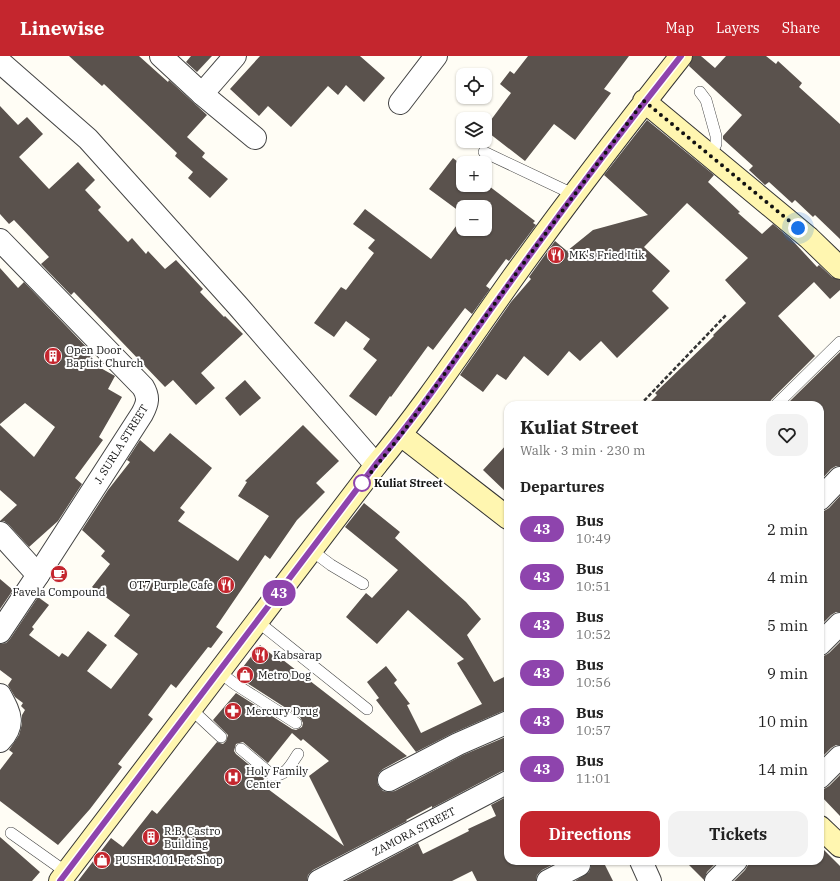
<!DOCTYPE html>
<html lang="en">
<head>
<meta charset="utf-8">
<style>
	body { margin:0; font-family:"IBM Plex Serif",serif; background:#f2f2f2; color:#222; height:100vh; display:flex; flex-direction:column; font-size:15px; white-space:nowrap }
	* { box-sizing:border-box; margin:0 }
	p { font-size:13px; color:#767676 }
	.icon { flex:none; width:22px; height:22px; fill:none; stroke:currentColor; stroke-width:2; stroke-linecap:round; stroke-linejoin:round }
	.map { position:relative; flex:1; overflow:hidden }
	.panel { position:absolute; left:504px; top:345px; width:320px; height:464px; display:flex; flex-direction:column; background:#fff; border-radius:12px; box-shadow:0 1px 3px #0004 }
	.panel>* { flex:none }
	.badge { padding:0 8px; border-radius:13px; font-size:14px; line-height:26px }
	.tools { position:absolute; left:456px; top:12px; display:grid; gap:8px }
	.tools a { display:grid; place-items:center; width:36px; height:36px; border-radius:8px; background:#fff; box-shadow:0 1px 3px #0004; font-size:20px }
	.you { position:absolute; width:20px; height:20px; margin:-10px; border:3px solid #fff; border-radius:50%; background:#1a73e8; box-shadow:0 0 0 6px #1a73e833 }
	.map>.badge { position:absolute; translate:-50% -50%; box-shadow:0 0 0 2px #fff }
	h2 { padding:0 16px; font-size:15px; line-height:36px }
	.round { display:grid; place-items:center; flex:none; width:42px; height:42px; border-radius:12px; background:#f2f2f2 }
	.head { display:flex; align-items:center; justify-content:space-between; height:68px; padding:0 16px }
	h1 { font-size:19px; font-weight:700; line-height:30px }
	.button { display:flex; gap:8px; margin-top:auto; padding:8px 16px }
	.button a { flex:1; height:46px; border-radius:12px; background:#c4262e; color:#fff; font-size:16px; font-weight:700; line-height:46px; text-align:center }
	.button a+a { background:#f2f2f2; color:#222 }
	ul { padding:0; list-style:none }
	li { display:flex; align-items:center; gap:12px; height:48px; padding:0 16px }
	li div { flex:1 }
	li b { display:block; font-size:15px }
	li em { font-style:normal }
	li .badge { min-width:44px; font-weight:700; text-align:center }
	header { display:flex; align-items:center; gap:24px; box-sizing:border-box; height:56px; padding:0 20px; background:#c4262e; color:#fff }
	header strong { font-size:19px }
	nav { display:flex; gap:22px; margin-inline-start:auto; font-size:14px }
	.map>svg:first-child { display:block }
</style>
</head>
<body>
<header>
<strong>Linewise</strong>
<nav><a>Map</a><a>Layers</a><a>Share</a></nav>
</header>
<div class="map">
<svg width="840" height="825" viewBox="0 0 840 825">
	<rect width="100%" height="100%" fill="#fffdf5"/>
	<path fill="#5a524d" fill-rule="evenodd" d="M69,0h70l29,26 1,-2 38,35 -20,22 18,16 -3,4 26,22 -18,19 -22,-20 5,-6 -18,-16 2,-3 -73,-69 -2,2z
		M191,0h21l-15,16 -11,-10z
		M260,0h100l25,22 -21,24 -18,-17 -8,10 -10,-9 -37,41 -23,-21 -9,10 -29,-27z
		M528,0h101l-25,33 7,4 -36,47 -21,-16 -29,37 -40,-31v-2l26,-35 -11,-9 10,-13 4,3z
		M693,0h8l14,12 11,-12h40l10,8 2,-3 24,22 -3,4 41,37v115l-25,-24 -2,2 -18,-17 -3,3 -23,-21 -4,3 -16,-15 4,-4 -30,-27v-3l19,-21 -53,-49z
		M0,50l18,19 9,-8 16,17 -24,23 30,32 29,-27 17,18 -10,10 16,17 -3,3 30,32 4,-4 14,16 2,-3 17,18 11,-9 27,29 -3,3 24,25 1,-1 18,18 -42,39 14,15 -19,17 -23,-25 -8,7 -91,-95 -3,3 -30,-31 8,-7 -35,-37 -5,4 -9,-10z
		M647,64l67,55 -6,7 32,30 -2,1 24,21 11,-10 18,15 26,28 2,-2 13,12 8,3v10l-10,9 -16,-17 -36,34 37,40 -44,44 -2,5h-122l10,-10 -2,-2 59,-57 -1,-1 33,-32 -21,-23 23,-22 -61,-55 -43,44 26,24 -18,20 17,17 -52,50 -16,-17 -21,20 -11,-10 -21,25 -24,-20 -18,24 -9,-6 -14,18 -23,-17 51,-73 20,-23 -2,-2 26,-36 12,10 26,-21 55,-15 -44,-40z
		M453,102l10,8v19h22v-2l50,38 -2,2 3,2 -27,36 -3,-2 -20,27 4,3 -18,25 -7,-6 -32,42 -5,-4 -37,51 -1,-1 -14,20 -27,-20 28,-36 -14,-11 7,-10 -24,-18 -12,16 -20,-14 27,-36 5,3 28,-37 -6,-5 7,-8 -22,-16 12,-15 66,50 32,-42v12h22v-22h-22v7l-34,-25z
		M0,212l18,20 6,-6 70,73 -6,6 27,15 -7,13 14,8 -23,40 4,3 -28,38 7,6 -24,37 -29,26 -20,-22 -5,-4h-4l17,-16 -17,-15v-65l34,32 21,-30 -30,-24 -25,21z
		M840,296v114h-4l-5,3 -11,12v-76h-25l-5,-4z
		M245,324l16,18 -21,18 -15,-18z
		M303,369l36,36 -23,22 9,9 -28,28 -27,39 -5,-4 -49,72 7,5 -12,16 -3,-1 -32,41 -5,-4 -23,31 5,4 -35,45 4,3 -32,42 -32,36 -58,-44v-31l13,-17 -4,-3 10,-15 3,-11v-9l3,-5 -4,-4 2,-3 -8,-6 -7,-12 4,-6 -12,-9v-26l6,-1 4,-4 28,-42 11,8 -17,22 2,2 -5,6 30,22 3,-4 6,4 20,-26 19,14 -20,26 24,18 27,-35 -24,-18 16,-21 -38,-28 18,-23 -9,-8 4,-5 -23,-21 26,-40 22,-28 -3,-2 13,-20 14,12 16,-19 42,35 -32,40 5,4 -7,9 60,40 31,-45 -31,-20 9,-14 -2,-1z
		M508,387v51l-25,-24z
		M840,440v116h-4l-5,3 -11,11v-115h4l5,-3z
		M364,447l36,29 -5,6 71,64 15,17 -14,16 27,47 14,-7v35l-5,1 -50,22 -37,19 -40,-52 3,-2 -12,-16 19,-16 11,14 -3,3 16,21 -3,1 14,28 61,-29 -25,-41 7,-4 -56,-49 -31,34 -31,-27 20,-24 6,5 26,-28 -53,-43z
		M0,523l13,11 -13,19z
		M840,586v103h-4l-5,3 -11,11v-103h4l5,-3z
		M260,589l21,17 2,-2 124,96 -24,13 -4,4 -2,6 1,6 5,6 6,1 6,-1 68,-36 45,-19v34l-6,1 -70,37v-2l-26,14 1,1 -94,49 -5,5 -1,6h-229l33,-43 12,9 29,-37 5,4 60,-72 6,2 3,-3 2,-6 -15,-15 23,-27 56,36 4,1 6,-3 1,-4 -3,-6 -64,-41zM292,677l9,8 2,-2 26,22 -20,15 35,70 -84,-63 5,-5 -29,-24 -2,-3 2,-7 7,-2 25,21z
		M840,719v41l-20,-21v-6h4l5,-3z
		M508,740v65h52l-18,9 -5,5 -1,6h-59l-5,-10 -20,10h-106l72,-38 5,11 46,-23 -1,-2 28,-13 -5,-11z
		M0,781l40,35 -8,9h-32z
		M820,790l20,20v15h-106l11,-11 3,-5v-4h72z
		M591,805h12l10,20h-38l14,-9 2,-6z
		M685,805h33l-11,11 -3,8z"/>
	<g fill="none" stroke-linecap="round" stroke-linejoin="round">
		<defs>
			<path id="lane" d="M700,36l6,8 10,36v8l-6,12
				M484,96l91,43
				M776,349l64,-63
				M311,494l20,15 32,19
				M257,565l110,88
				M219,616l16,12 61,39
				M191,653l30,28
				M241,693l31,26c14,2 19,-11 26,-21
				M11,777l55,39"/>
			<g id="street">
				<path d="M161,0l41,38 53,44"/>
				<path d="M0,6l88,77 150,167 138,159"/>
				<path d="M202,38l33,-38"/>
				<path d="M400,47l36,-47"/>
				<path d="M0,184l143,147c6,10 5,16 -1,27l-104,161 -38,57"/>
				<path d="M820,443l20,-21"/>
				<path d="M0,477l38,42"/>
				<path d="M820,588l20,-20"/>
				<path d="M0,639c10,19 16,29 0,46"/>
				<path d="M820,721l20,-20"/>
				<path d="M389,724l69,-36 50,-22"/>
				<path d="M641,805l9,20"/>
				<path id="s1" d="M319,825l189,-99"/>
				<path d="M548,825l31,-16"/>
				<path d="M716,825l20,-20"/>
			</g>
			<path id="secondary" d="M644,45l165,137 31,30
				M401,379l107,83
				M820,771l20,19
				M60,825l316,-416c50,-60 93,-126 138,-189 54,-75 110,-148 167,-220"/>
		</defs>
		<use href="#lane" stroke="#444" stroke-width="12"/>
		<use href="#street" stroke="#444" stroke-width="24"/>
		<use href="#secondary" stroke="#333" stroke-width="24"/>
		<path stroke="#333" stroke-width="2.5" stroke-dasharray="4 2" stroke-linecap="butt" d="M640,349l87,-91"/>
		<use href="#lane" stroke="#fff" stroke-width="11"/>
		<use href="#street" stroke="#fff" stroke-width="22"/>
		<use href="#secondary" stroke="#fff6b0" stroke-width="22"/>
	</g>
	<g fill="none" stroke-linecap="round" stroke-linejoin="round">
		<defs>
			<path id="line" d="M60,825l316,-417c46,-54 86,-115 128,-173 57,-80 116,-158 177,-235"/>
		</defs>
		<use href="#line" stroke="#fff" stroke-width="9"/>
		<use href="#line" stroke="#8e44ad" stroke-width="6"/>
		<path stroke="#111" stroke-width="4" stroke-dasharray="0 7.2" d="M362,427l-2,3 41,-51 122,-171 121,-163 154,127"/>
	</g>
	<defs>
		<symbol id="restaurant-disc" viewBox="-11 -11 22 22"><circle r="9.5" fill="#c4262e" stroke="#fff"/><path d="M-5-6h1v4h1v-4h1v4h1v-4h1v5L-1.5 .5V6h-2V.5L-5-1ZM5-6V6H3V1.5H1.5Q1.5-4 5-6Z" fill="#fff"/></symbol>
		<symbol id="building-disc" viewBox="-11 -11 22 22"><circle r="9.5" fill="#c4262e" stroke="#fff"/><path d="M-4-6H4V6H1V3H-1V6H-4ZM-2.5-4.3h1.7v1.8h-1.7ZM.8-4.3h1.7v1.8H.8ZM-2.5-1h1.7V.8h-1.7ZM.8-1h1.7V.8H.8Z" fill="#fff"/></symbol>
		<symbol id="cafe-disc" viewBox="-11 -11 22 22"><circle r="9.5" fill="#c4262e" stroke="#fff"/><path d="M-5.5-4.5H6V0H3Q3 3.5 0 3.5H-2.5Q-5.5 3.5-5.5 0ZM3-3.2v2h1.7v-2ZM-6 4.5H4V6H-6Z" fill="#fff"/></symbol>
		<symbol id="shop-disc" viewBox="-11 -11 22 22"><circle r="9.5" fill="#c4262e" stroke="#fff"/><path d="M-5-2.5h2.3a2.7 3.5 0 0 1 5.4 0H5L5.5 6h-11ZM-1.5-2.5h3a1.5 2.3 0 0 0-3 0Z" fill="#fff"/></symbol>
		<symbol id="pharmacy-disc" viewBox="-11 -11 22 22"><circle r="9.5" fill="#c4262e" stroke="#fff"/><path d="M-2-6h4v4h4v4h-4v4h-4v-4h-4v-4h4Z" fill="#fff"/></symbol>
		<symbol id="hospital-disc" viewBox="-11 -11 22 22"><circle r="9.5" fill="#c4262e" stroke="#fff"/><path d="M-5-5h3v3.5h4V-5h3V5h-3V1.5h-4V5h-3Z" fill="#fff"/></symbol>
	</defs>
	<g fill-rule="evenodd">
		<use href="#restaurant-disc" x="546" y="189" width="20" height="20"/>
		<use href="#building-disc" x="43" y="290" width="20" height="20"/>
		<use href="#cafe-disc" x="49" y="508" width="20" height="20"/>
		<use href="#restaurant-disc" x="216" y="519" width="20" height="20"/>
		<use href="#restaurant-disc" x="250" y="589" width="20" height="20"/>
		<use href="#shop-disc" x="235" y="609" width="20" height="20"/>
		<use href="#pharmacy-disc" x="223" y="645" width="20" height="20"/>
		<use href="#hospital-disc" x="223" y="711" width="20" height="20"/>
		<use href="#building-disc" x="141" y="771" width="20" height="20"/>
		<use href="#shop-disc" x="92" y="794" width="20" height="20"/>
	</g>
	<circle fill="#fff" stroke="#8e44ad" stroke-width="2" cx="362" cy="427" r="8"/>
	<g text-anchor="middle" stroke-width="4" stroke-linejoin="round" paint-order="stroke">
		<g font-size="11" fill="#111" stroke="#fff" text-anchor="start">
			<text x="569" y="203">MK's Fried Itik</text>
			<text x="66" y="298">Open Door<tspan x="66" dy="13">Baptist Church</tspan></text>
			<text x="213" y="533" text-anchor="end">OT7 Purple Cafe</text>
			<text x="59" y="540" text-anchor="middle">Favela Compound</text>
			<text x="273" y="603">Kabsarap</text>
			<text x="258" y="623">Metro Dog</text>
			<text x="246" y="659">Mercury Drug</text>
			<text x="246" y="719">Holy Family<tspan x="246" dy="13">Center</tspan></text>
			<text x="164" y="779">R.B. Castro<tspan x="164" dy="13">Building</tspan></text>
			<text x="115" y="808">PUSHR 101 Pet Shop</text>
		</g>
		<g font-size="11" fill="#111" stroke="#fff">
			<text transform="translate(121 388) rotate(-58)" y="4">J. SURLA STREET</text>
			<text dy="4" stroke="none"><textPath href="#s1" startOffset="107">ZAMORA STREET</textPath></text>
		</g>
		<g font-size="11" font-weight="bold" fill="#111" stroke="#fff" text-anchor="start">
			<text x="374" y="431">Kuliat Street</text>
		</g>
	</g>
</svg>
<div class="tools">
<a><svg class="icon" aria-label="locate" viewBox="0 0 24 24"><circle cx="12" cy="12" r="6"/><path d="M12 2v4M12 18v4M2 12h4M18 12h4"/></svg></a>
<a><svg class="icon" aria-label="layers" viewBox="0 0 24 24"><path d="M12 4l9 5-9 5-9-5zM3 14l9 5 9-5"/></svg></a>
<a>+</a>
<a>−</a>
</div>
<div class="you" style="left:798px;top:172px"></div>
<b class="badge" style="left:279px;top:537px;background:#8e44ad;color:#fff">43</b>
<section class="panel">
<div class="head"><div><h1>Kuliat Street</h1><p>Walk · 3 min · 230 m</p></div><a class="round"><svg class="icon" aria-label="heart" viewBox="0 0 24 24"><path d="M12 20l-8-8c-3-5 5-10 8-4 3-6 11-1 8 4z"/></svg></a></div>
<h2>Departures</h2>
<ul>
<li><span class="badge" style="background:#8e44ad;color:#fff">43</span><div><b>Bus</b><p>10:49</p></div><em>2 min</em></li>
<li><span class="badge" style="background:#8e44ad;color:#fff">43</span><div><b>Bus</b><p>10:51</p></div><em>4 min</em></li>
<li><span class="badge" style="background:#8e44ad;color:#fff">43</span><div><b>Bus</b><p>10:52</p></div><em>5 min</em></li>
<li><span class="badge" style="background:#8e44ad;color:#fff">43</span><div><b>Bus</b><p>10:56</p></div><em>9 min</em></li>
<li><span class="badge" style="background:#8e44ad;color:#fff">43</span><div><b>Bus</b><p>10:57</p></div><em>10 min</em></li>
<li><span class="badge" style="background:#8e44ad;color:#fff">43</span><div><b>Bus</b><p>11:01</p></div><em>14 min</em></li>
</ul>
<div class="button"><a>Directions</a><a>Tickets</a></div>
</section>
</div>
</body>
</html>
